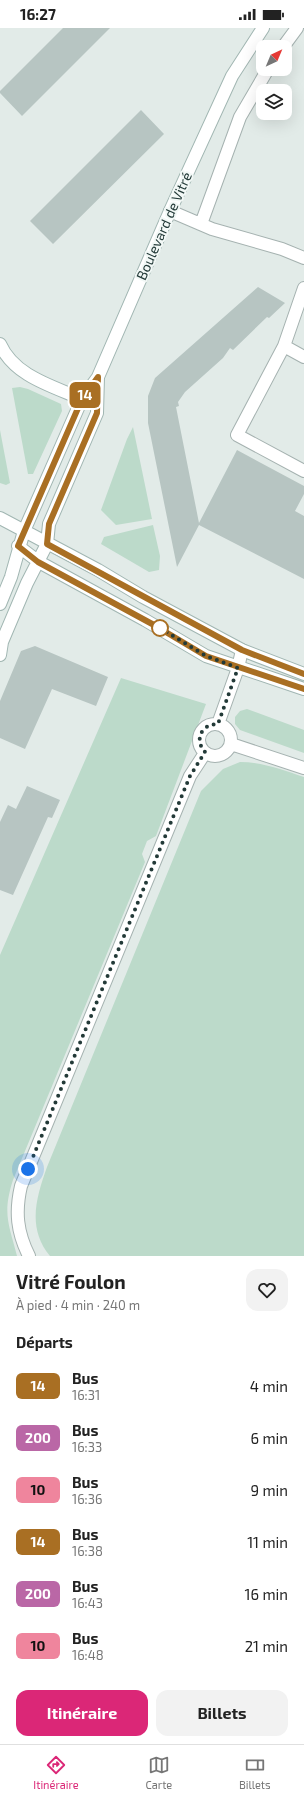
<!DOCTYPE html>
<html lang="fr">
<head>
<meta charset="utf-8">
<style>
	body { margin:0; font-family:"Exo 2",sans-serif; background:#f2f2f2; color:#222; height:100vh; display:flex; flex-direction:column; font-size:15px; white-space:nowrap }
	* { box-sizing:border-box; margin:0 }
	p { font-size:13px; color:#767676 }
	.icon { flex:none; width:22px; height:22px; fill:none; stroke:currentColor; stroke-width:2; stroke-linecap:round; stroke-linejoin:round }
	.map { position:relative; height:1228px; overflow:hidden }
	.sheet { display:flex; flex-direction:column; background:#fff; flex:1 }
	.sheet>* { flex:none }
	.badge { padding:0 8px; border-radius:6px; font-size:14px; line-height:26px }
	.needle { width:26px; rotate:44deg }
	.fabs { position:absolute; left:256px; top:12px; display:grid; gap:8px }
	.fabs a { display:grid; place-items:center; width:36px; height:36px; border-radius:8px; background:#fff; box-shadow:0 4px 16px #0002; font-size:20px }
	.you { position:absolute; width:20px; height:20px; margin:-10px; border:3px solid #fff; border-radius:50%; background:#1a73e8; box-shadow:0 0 0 6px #1a73e833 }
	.map>.badge { position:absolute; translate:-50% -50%; box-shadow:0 0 0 2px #fff }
	h2 { padding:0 16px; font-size:15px; line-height:36px }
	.round { display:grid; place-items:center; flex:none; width:42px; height:42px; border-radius:12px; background:#f2f2f2 }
	.headline { display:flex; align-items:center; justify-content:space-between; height:68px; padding:0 16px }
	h1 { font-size:19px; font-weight:700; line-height:30px }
	.primary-button { display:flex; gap:8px; margin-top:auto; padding:8px 16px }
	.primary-button a { flex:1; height:46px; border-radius:12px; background:#db2777; color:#fff; font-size:16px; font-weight:700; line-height:46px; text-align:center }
	.primary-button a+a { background:#f2f2f2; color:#222 }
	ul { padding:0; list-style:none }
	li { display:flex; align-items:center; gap:12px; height:52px; padding:0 16px }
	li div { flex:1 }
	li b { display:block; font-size:15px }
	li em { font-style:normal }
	li .badge { min-width:44px; font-weight:700; text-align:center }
	.status { display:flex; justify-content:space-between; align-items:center; height:28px; padding:0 20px; background:#fff; direction:ltr }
	.status svg { height:11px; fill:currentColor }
	.tabs { display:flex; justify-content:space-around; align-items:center; height:56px; border-top:1px solid #e0e0e0; background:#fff; font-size:11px; color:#767676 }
	.tabs a { display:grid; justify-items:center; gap:2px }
	.tabs .on { color:#db2777 }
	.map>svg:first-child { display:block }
</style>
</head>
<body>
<div class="status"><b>16:27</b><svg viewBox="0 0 49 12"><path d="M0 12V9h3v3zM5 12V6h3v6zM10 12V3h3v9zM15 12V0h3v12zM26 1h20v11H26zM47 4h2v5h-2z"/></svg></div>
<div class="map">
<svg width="304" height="1228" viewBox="0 0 304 1228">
	<rect width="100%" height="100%" fill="#e2ebe8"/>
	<path fill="#bcdaca" d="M20,359l8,2 33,15 1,7 -29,63h-5l-16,-86z
		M133,399l19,92 -36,6 -15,-15 26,-71z
		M0,402l10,53 -4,2 -6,-2z
		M153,497l7,31 -1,14 -10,2 -48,-28 3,-7z
		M121,650l85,26 -50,132 -9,5 -5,13 3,8 -132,318c-11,34 -4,44 4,76h-17v-301z
		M247,681l57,21v23l-64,-23 -5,-6v-7l5,-6z
		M240,734c22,0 43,8 64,15v479h-254c-23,-28 -14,-58 -3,-89l154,-376 22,-22z"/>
	<path fill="#b7c5c2" d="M63,0h47l-88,88 -22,-23v-2z
		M141,82l23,24 -111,110 -23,-23z
		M258,259l27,16 -16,15 -2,-1 -34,33 -3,-2 -7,10 -38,34 -7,10 1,4 -3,1 23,116 38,-73 67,36v8l-9,17 9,5v63l-105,-54 -22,42 -29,-144v-27l7,-18z
		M35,618l73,31 -12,29 -44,-17 -27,60 -25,-11v-37l21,-50z
		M27,758l33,14 -8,18 -4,-1 -35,78 -13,-5v-68l8,-17 8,4z"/>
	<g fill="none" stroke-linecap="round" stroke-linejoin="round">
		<defs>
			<path id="street" d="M283,19l14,-19
				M170,183l42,18 70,20 22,9
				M201,196l39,-107 28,-48
				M304,260l-20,58 -47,89 67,36
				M284,318l20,11
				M218,696l20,-56 4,-18
				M199 712a16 16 0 1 1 32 0a16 16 0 1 1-32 0Z
				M231,716l73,24
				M29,1228c-12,-24 -14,-44 -8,-70l169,-410 15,-23"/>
			<path id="secondary" d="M0,316c14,32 52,42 82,55
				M0,490l98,52 45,27 99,53 62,24
				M18,518l21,16 106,58 61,36 98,33
				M0,576l11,-27 13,-46 58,-132 16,-22
				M0,627l2,-13 25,-59 20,-39 2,-20 48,-111 1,-36 72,-166 62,-135 31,-48"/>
		</defs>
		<use href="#street" stroke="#a5b2b0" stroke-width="14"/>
		<use href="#secondary" stroke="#a1b6b2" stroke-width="14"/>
		<use href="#street" stroke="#fff" stroke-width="12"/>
		<use href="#secondary" stroke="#fff" stroke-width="12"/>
	</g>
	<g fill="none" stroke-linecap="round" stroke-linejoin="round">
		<defs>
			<path id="line" d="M304,646l-62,-24 -195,-106 2,-20 48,-111 1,-36 -16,22 -64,147 20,16 116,63 52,31 98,33"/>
		</defs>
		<use href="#line" stroke="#fff" stroke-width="9"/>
		<use href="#line" stroke="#a96f23" stroke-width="6"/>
		<path stroke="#233a38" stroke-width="4" stroke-dasharray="0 7.2" d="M28,1141l162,-393 15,-24c-11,-12 -4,-28 13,-28l20,-56 -32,-12 -46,-28"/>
	</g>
	<circle fill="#fff" stroke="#a96f23" stroke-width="2" cx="160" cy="600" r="8"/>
	<g text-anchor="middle" stroke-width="4" stroke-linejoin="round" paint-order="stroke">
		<g font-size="14" fill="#233a38" stroke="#f2f8f6">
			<text transform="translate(164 198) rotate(-66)" y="5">Boulevard de Vitré</text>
		</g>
	</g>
</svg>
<div class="fabs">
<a><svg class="needle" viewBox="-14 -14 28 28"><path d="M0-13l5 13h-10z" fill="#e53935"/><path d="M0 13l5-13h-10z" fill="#767676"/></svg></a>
<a><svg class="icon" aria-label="layers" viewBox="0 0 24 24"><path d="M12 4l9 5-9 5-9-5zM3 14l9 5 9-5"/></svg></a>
</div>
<div class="you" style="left:28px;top:1141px"></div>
<b class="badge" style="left:85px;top:367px;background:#a96f23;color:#fff">14</b>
</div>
<section class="sheet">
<div class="headline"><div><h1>Vitré Foulon</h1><p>À pied · 4 min · 240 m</p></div><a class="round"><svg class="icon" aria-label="heart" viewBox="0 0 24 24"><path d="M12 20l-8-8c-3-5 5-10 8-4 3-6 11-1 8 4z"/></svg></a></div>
<h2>Départs</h2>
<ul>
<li><span class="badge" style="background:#a96f23;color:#fff">14</span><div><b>Bus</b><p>16:31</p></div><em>4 min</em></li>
<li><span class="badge" style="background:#ba67a6;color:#fff">200</span><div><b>Bus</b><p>16:33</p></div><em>6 min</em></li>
<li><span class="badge" style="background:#ef859d;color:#111">10</span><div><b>Bus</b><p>16:36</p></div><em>9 min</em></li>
<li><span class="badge" style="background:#a96f23;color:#fff">14</span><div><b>Bus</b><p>16:38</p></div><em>11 min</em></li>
<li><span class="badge" style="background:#ba67a6;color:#fff">200</span><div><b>Bus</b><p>16:43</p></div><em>16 min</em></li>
<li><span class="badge" style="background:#ef859d;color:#111">10</span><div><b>Bus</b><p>16:48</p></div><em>21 min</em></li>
</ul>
<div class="primary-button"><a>Itinéraire</a><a>Billets</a></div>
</section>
<nav class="tabs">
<a class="on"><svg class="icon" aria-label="directions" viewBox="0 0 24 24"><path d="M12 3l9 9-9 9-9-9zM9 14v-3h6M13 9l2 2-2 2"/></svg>Itinéraire</a>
<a><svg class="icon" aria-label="map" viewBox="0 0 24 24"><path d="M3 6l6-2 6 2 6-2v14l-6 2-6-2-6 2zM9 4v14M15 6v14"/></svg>Carte</a>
<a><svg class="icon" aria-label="tickets" viewBox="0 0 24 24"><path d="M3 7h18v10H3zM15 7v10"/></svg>Billets</a>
</nav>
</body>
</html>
